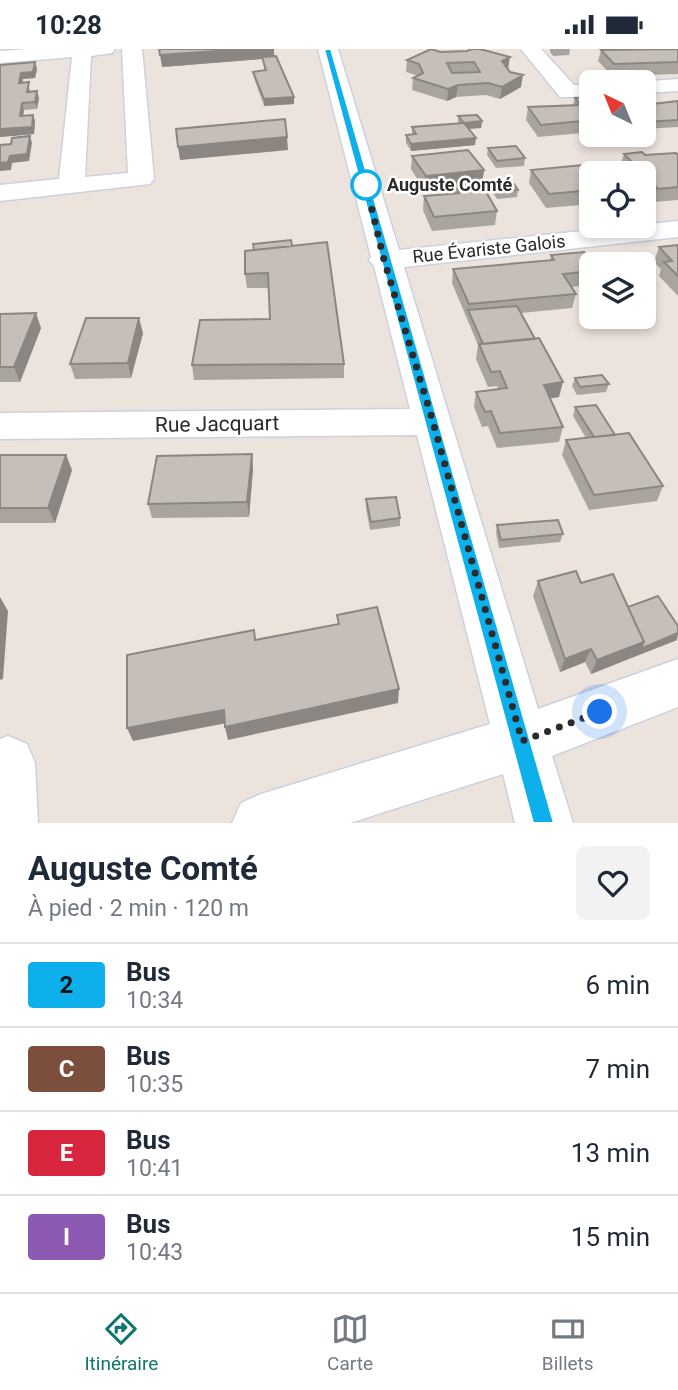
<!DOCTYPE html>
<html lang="fr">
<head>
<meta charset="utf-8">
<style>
	body { margin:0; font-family:Roboto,sans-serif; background:#f2f2f3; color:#1f2937; height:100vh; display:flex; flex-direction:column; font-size:26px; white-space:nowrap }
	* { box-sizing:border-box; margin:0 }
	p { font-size:23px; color:#747a83 }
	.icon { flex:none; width:38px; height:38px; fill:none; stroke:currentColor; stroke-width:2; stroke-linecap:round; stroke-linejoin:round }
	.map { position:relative; height:774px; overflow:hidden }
	.panel { display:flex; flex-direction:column; background:#fff; flex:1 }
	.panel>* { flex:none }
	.badge { padding:0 14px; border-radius:5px; font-size:24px; line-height:46px }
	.needle { width:46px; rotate:317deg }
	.controls { position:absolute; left:579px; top:21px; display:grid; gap:14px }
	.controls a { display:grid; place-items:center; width:77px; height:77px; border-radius:10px; background:#fff; box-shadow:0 4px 10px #0003; font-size:35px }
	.you { position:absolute; width:35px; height:35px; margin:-18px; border:5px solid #fff; border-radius:50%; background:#1a73e8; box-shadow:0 0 0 10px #1a73e833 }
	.map>.badge { position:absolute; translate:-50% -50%; box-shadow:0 0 0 4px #fff }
	.round { display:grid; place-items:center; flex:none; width:74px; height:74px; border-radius:10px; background:#f2f2f3 }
	.overview { display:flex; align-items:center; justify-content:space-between; height:119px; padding:0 28px }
	h1 { font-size:33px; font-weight:700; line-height:52px }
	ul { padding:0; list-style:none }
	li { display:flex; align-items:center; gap:21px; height:84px; padding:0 28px; border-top:2px solid #e0e1e3 }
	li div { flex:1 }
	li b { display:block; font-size:26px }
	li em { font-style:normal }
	li .badge { min-width:77px; font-weight:700; text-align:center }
	.status { display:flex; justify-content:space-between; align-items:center; height:49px; padding:0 35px; background:#fff; direction:ltr }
	.status svg { height:19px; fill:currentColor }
	.tabs { display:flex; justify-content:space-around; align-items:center; height:98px; border-top:2px solid #e0e1e3; background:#fff; font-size:19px; color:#747a83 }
	.tabs a { display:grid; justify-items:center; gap:4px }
	.tabs .selected { color:#0f766e }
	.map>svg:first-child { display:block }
</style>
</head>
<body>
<div class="status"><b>10:28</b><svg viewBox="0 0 49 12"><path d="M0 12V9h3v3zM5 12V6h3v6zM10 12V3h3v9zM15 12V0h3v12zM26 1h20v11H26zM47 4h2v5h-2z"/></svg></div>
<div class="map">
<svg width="678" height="774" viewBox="0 0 678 774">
	<rect width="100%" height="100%" fill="#ede3dd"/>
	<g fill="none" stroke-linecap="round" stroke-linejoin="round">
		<defs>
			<path id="minor" d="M28,0h87l-3,4 -21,3 -6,121 43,-4 -6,-124h20l12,130 -4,5 -150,17v-16l59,-6 13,-122 -72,6v-12z
				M318,0h20l61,201 279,-29v16l-274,30 134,442 140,-50v48l-126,49 21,67h-58l-12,-49 -153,49h-118l9,-20 20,-9 229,-70 -73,-289 -417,4v-26l410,-4 -36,-143 -5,-6 2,-3z
				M521,0h20l33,36h18v12h-32z
				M678,30v12l-34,2v-11h-6z
				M8,687l19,8 8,19 3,60h-38v-84z"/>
		</defs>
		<use href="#minor" stroke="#cbd2dd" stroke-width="3"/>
		<use href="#minor" fill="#fff" fill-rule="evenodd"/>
	</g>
	<path fill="#aaa49f" d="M274,0v7l20,48 -30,2 -10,-28 -1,-6 12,-1 -3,-12 -100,8z
		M550,0h20l-1,6 -16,1 -3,-4z
		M678,0v25l-66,2 -14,-15 3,-11z
		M440,3l68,17 13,18 -21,12 -14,-4 -30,2 -9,4 -35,-11 1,-12 6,-2 -13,-4 1,-12z
		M35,13l2,7 -2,9 -12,1 -1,4 8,6v3l9,6 -2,11 -13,1 -1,5h10l2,6 -1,13 -34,3v-72z
		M575,49h17v37h18l-27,1 -1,-3 -44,4 -12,-17 2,-13 45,-2z
		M678,52v26l-34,2v-24z
		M458,67l24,5 -1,7 -12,1 6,16 -64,6 -5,-8v-8h6v-8l46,-4z
		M488,99l37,10 -1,8 -28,2 -9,-13z
		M624,105l21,1h33v45l-24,2 -7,-7 -3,1v-23h-52v31l-46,4 -17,-25 2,-13 58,2 34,-3 -3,-2z
		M412,107l72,14 -2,14h-1l16,27 -2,14 -63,6 -9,-21 1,-14 31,-2v-8l-31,4 -13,-21z
		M494,137l24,4 -1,7 -20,2 -4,-6z
		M253,195l39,2 52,118v14l-150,2 -2,-15 78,-46 -1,-31h-22l-2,-14 8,-24z
		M678,196v51l-19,-20 2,-7 -7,-7 5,-15z
		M551,206l41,9v21l-21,2 5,7 -4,14 -51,5 38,84 -9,1 13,29 -4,15 -62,6 -9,-22 -6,1 -8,-20 2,-15 22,-3 -1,-3 -9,1 -12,-28 2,-14 -26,-62 1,-14 97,-9z
		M0,265l41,14 -21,54h-20z
		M143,284l-12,45 -56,1 -5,-15z
		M575,329l34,6 -3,8 -29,3 -5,-9z
		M575,358l40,28 48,51 -6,15 -68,9 -27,-55 4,-15 20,-2 -13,-22z
		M252,405l1,15 -4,48 -97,1 -4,-14z
		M0,406h66l6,15 -17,53h-55z
		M366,450l34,19v8l-30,4 -4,-22z
		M497,476l66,9 -3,8 -61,6 -3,-15z
		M538,532l43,2 47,24 49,33 -86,34 -6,-12 -25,10 -27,-76z"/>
	<path fill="#8b8682" d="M244,0h30v9l-112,9 -2,-12z
		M510,8l-2,12 -6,-8z
		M35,13l2,7 -2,9 -12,1 -2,11 -2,-7 2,-10z
		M523,26l-2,12 -21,12 2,-12z
		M458,36l-2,12 -9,4 1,-12z
		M37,42l2,7 -2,11 -2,-7z
		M294,48v7l-30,2v-7z
		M22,54l2,7 -2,13 -2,-7z
		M33,66l2,6 -1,13 -34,3v-8z
		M482,72l-1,7 -18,1 1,-6z
		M30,87l2,7 -3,18 -17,2 -1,7 -11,1v-8l10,-7z
		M287,88l1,13 -108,10 -2,-13z
		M476,89l-1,7 -64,6v-7z
		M484,121l-2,14 -58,6 2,-14z
		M649,139l-2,7 -3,1v-7z
		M36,264l5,15 -21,54 -6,-15z
		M139,269l4,15 -12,45 -3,-15z
		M563,333l-4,15 -19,3 4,-15z
		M252,405l1,15 -4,48 -2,-15z
		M66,406l6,15 -17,53 -7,-15z
		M0,548l8,14 -5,68 -3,1z
		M678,584l-1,7 -41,16 4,-7z
		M644,593l-8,14 -45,18 6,-14z
		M591,600l-6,13 -25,10 5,-13z
		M399,640l-1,14 -170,37 -3,-13z
		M224,661l3,13 -94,18 -6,-13z"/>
	<path fill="#c6bfb9" stroke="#8b8682" stroke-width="2" fill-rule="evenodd" d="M159,0h85l-84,6z
		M431,0l9,3 27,-1 5,-2h8l30,8 -8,4 8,11 13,3 -21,12 -14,-4 -30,2 -10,4 -35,-11 10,-5 -4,-9 -12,-4zM474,13l6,10 -28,1 -5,-10z
		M678,0v13l-64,2 -13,-14z
		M276,7l18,41 -30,2 -11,-27 13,-2 -4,-13z
		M35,13l-2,10 -12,1 -2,10 10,-1 -2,10 10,-1 -2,11 -13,1 -2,13 13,-1 -1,12 -32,2v-64z
		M591,48l1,1v22l-51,5 -13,-18 52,-2 -5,-7z
		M678,52v19l-34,2v-17z
		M477,66l5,6 -18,2 -6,-7z
		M285,70l2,18 -109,10 -2,-18z
		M464,74l12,15 -65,6 -5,-9 10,-1 -4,-7z
		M592,76v4h-8v-3z
		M30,87l-3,18 -17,2 -2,6 -8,1v-18l11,-1 1,-6z
		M516,97l9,12 -28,3 -9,-13z
		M468,101l16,20 -58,6 -14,-20z
		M642,103l3,3 31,-2 2,2v32l-20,2 -34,-35z
		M583,116l9,10v15l-43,4 -18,-24z
		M631,120l5,4h-44v2l-3,-3z
		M644,133l5,6 -5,1z
		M481,134l16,28 -63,6 -10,-21 35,-3 -3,-8z
		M514,135l4,6 -20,2 -4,-6z
		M291,191l1,6 -38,4 -1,-6z
		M327,193l17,122 -152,1 8,-45 70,-1 -2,-46 -23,1v-23z
		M678,196v31l-14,-14 8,-1 -13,-14z
		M584,203l10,12h-2v7l-29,3 13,20 -107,10 -16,-35 101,-9 -3,-5z
		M517,257l18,33 -52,5 -15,-34z
		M36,264l-22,54h-14v-53z
		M86,269h53l-11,45 -58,1z
		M539,289l24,44 -19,3 19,42 -63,6 -9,-22 -6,1 -9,-20 31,-4 -7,-17 -9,1 -12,-28z
		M602,326l7,9 -29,3 -5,-9z
		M596,356l19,30 -21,2 -19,-30z
		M629,384l34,53 -69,9 -28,-55z
		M252,405l-5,48 -99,2 9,-48z
		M0,406h66l-18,53h-48z
		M396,448l4,21 -29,4 -5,-23z
		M558,471l5,14 -62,6 -4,-15z
		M576,522l5,12 32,-9 31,68 -47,18 -6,-11 -26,10 -27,-78z
		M658,547l20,30v7l-38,16 4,-7 -16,-35z
		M377,558l22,82 -174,38 -1,-17 -97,18v-73l127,-25 1,10 84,-16 -2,-9z"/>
	<path fill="#0eb0eb" stroke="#fff" stroke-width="2" d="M324,0h7l223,774h-21z"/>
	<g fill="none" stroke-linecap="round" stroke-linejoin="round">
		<path stroke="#2b2b2b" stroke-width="7" stroke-dasharray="0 12.6" d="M366,136l18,75 49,162 89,319 78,-29"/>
	</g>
	<circle fill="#fff" stroke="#0eb0eb" stroke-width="3.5" cx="366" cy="136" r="14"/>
	<g text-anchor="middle" stroke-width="5" stroke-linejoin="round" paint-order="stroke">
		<g font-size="18" font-weight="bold" fill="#2b2b2b" stroke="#fff" text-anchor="start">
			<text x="387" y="142">Auguste Comté</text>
		</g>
		<g font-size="18" fill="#2b2b2b" stroke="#fff">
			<text transform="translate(489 200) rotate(-6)" y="6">Rue Évariste Galois</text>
		</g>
		<g font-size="21" fill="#2b2b2b" stroke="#fff">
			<text transform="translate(217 375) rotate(-1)" y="7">Rue Jacquart</text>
		</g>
	</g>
</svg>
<div class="controls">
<a><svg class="needle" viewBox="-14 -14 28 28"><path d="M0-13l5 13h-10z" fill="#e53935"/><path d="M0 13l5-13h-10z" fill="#747a83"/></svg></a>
<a><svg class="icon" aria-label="locate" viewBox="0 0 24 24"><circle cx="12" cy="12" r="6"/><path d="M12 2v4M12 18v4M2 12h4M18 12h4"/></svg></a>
<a><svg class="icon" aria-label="layers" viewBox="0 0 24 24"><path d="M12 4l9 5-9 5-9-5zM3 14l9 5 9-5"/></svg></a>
</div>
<div class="you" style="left:600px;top:663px"></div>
</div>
<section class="panel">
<div class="overview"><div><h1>Auguste Comté</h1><p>À pied · 2 min · 120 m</p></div><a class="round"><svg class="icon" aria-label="heart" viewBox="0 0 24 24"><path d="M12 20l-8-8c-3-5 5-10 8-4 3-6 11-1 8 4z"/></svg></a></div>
<ul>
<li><span class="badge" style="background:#0eb0eb;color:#111">2</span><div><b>Bus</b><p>10:34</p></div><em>6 min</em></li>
<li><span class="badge" style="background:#7c4e3e;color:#fff">C</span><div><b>Bus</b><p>10:35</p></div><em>7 min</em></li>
<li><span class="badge" style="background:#d7263d;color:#fff">E</span><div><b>Bus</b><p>10:41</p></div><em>13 min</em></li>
<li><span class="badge" style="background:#8c59b3;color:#fff">I</span><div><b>Bus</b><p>10:43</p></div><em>15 min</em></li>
</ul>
</section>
<nav class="tabs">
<a class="selected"><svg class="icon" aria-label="directions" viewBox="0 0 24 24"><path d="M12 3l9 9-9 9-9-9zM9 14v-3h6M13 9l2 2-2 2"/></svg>Itinéraire</a>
<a><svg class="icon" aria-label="map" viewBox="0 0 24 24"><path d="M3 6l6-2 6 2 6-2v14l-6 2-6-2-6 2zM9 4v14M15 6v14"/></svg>Carte</a>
<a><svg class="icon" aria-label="tickets" viewBox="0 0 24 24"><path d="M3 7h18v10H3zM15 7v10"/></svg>Billets</a>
</nav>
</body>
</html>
